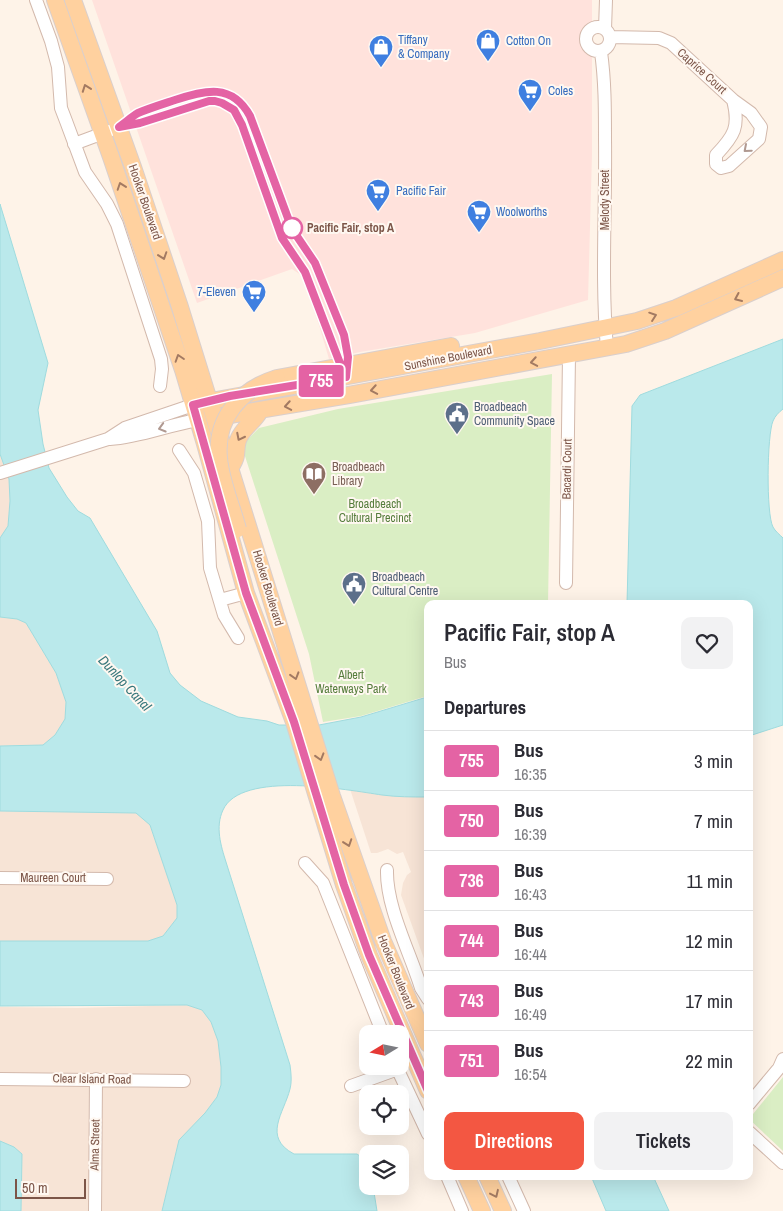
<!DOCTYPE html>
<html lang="en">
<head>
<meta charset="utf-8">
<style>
	body { margin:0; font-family:"Archivo Narrow",sans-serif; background:#f2f2f3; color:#2b2b33; height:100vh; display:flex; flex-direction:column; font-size:19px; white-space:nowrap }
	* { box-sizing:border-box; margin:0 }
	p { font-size:16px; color:#7c7c81 }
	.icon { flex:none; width:28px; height:28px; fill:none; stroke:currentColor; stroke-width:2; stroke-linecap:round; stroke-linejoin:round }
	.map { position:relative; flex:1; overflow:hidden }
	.side { position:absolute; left:424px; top:600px; width:329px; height:580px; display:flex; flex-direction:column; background:#fff; border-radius:10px; box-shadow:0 5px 20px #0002 }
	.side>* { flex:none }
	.badge { padding:0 10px; border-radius:4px; font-size:18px; line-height:32px }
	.needle { width:32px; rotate:260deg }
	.buttons { position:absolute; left:359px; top:1025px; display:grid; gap:10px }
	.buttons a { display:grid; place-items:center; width:50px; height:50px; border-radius:10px; background:#fff; box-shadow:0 5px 20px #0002; font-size:25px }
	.scale { position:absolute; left:15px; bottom:12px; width:71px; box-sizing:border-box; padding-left:5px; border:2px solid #7c5548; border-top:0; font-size:14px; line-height:18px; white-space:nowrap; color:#7c5548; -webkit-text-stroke:4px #fff8f1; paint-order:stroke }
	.map>.badge { position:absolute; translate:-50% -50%; box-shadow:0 0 0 2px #fff }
	h2 { padding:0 20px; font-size:19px; line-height:45px }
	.round { display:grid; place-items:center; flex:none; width:52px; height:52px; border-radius:10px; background:#f2f2f3 }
	.overview { display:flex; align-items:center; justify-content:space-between; height:85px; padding:0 20px }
	h1 { font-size:24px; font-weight:600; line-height:38px }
	.button { display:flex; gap:10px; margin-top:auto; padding:10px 20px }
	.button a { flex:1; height:58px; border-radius:10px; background:#f35742; color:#fff; font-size:20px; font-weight:600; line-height:58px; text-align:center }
	.button a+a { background:#f2f2f3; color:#2b2b33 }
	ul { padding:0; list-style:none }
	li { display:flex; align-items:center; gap:15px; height:60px; padding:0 20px; border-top:1px solid #e1e1e2 }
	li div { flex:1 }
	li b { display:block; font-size:19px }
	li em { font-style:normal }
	li .badge { min-width:55px; font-weight:700; text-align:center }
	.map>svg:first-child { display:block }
</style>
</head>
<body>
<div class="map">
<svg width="783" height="1211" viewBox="0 0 783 1211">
	<rect width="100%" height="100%" fill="#fef3e8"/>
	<path fill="#f7e4d6" d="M0,454l9,25 1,22 -2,25 -8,12z
		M0,617l17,2 9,4 30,50 10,29 -1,17 -10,16 -12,10 -43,1z
		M350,789l32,6 45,1v171l-26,-72 2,-12 4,-8 4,-3 -8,-20 -6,2 -9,-5 -11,4h-6z
		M0,811l136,2 14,12 27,80v13l-14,18 -15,5h-148z
		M187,1005l15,5 9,12 7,19 3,26v18l-4,12 -12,16 -26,28 -17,70h-141l1,-57 -22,-13v-134l78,1z"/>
	<path fill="#ffe2dc" d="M92,0h500v155l-4,145 -113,33 -115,19 -31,7 -10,-34 -18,-50 -9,-6 -95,34z"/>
	<path fill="#daeec4" d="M552,374l-4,230h-120l-1,92 -66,20 -38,6 -14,-68 -66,-204 2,-8 14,-14 79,-19z
		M783,1077v74l-34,-32z"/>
	<path fill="#bae9eb" stroke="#9fdbde" d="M0,204l48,159 -10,47 5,34 6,24 18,29 11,14 12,7 67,113 13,42 10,12 21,16 37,16 29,4 12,4h40l42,-8 66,-20v100c-15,0 -30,0 -45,-2 -34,-5 -141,-25 -159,15 -8,17 -2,36 3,52l64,203c1,8 2,16 0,24 -6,24 -28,48 4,65h63l10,7 1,25h5l4,25h-215l17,-71 26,-27 12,-16 4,-12v-18l-3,-26 -7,-19 -9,-12 -15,-5 -187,1v-65h148l15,-5 14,-18v-13l-27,-80 -14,-12 -136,-2v-65l43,-1 12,-10 10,-16 1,-17 -10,-29 -30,-50 -9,-4 -17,-2v-79l8,-12 2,-25 -1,-22 -9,-25z
		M783,339v70c-4,3 -8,7 -10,12 -6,14 -7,93 0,106 2,4 7,8 10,11v187l-34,11v-132h-122l5,-198 8,-11z
		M0,1141l14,6 8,7 -1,57h-21z
		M591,1176h62l16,35h-63z"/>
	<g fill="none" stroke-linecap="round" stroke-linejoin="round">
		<defs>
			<path id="minor" d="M36,0l15,41 7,26 3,41 5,13 19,51 22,32 10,20 44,135 1,10 -2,17
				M586 39a12 12 0 1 1 24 0a12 12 0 1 1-24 0Z
				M605,29l1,-29
				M610,37l49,1 12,5 62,57 18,13 10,14 -2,12 -30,27 -8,2 -5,-4v-9c18,-19 24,-28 17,-55
				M601,52c4,29 4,57 4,87 1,69 -4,140 2,209
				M74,144l35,-13
				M110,439c30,-2 58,-14 88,-19
				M179,450l15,23 14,48 2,47 14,47 14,23
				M0,473l108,-34 17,-11 68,-23
				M566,583l3,-228
				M220,600l26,-7
				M305,863l18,20 60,151
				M387,870c-1,37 23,82 34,118l7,11
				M0,878l107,1
				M396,1066l32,68
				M0,1079l184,2
				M351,1086l47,-17
				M749,1104l30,-36 4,-9
				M749,1132l34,31
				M447,1176l15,35
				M508,1176l16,35
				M95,1211l1,-132"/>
			<path id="major" d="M55,0l56,157 72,213 22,74 41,149 48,129 50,163 25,70 59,136
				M73,0l60,167 46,137 153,492 51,145 45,103
				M277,378l174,-32
				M200,403l340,-62 97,-20 39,-13 107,-48
				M218,417l131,-22 277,-51 39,-13 118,-53
				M231,467c2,-4 5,-8 5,-12 1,-7 0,-13 4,-19 6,-11 14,-14 20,-25
				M466,1176l16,35
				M487,1176l16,35"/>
		</defs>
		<use href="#minor" stroke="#d3b9ac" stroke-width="14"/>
		<use href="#major" stroke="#dacfcc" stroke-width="18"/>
		<use href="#minor" stroke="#fff" stroke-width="12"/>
		<use href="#major" stroke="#ffd19f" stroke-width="16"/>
		<defs>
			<path id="major-bridge" d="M238,529c-6,-23 -17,-47 -19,-71 -4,-40 22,-69 58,-80"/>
		</defs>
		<use href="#major-bridge" stroke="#dacfcc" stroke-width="18" stroke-linecap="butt"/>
		<use href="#major-bridge" stroke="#ffd19f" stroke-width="16"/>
	</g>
	<defs><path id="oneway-chevron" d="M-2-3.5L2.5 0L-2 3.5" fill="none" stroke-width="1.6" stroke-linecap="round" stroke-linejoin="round" transform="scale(1.25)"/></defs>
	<g stroke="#a37a62">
		<use href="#oneway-chevron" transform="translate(86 88) rotate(-110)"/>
		<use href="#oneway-chevron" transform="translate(121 186) rotate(-109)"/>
		<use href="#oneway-chevron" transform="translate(163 256) rotate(71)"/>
		<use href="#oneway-chevron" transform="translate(738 298) rotate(156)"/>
		<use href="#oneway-chevron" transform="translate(653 316) rotate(-19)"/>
		<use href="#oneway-chevron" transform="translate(179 358) rotate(-108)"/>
		<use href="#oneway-chevron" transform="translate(534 362) rotate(170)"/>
		<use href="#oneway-chevron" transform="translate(374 390) rotate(170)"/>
		<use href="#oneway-chevron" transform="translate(288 406) rotate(170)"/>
		<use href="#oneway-chevron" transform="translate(240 437) rotate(117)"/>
		<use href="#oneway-chevron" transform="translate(295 676) rotate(73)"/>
		<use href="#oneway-chevron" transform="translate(320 757) rotate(73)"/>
		<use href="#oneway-chevron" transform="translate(348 843) rotate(71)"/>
		<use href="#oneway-chevron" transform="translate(495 1194) rotate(65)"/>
	</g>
	<g stroke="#b09991">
		<use href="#oneway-chevron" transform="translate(747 149) rotate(139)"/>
		<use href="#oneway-chevron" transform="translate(162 428) rotate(164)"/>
	</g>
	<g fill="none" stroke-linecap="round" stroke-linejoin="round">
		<defs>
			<path id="line" d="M341,366l-36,-94 -23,-34 -40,-113 -8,-15 -12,-7 -7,-2h-6l-69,22 -21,4c6,-4 12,-10 19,-14 12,-5 25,-9 37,-13 30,-10 57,-17 75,16l42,113 23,34 29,72 4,22 -2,20 -116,19 -37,9 53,188 48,129 50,163 25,70 59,136"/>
		</defs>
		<use href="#line" stroke="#fff" stroke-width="11"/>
		<use href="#line" stroke="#e463a4" stroke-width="8"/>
	</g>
	<defs>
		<symbol id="shop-pin" viewBox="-11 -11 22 30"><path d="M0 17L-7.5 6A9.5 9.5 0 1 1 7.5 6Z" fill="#3f7fe0" stroke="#fff8f1"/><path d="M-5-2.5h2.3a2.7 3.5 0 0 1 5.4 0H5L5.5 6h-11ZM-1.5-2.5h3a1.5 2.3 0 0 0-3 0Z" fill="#fff"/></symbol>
		<symbol id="supermarket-pin" viewBox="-11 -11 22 30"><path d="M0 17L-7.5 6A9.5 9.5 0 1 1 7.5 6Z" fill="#3f7fe0" stroke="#fff8f1"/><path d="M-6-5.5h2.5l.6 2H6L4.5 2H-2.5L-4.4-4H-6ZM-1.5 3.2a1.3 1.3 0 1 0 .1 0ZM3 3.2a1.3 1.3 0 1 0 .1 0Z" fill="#fff"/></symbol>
		<symbol id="civic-pin" viewBox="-11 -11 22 30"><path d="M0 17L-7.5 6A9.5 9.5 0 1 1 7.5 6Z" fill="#5c6f8a" stroke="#fff8f1"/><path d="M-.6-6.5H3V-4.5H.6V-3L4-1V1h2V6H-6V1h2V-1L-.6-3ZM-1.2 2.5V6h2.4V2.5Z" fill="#fff"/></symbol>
		<symbol id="library-pin" viewBox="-11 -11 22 30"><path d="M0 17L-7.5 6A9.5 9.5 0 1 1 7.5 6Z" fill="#8d6e63" stroke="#fff8f1"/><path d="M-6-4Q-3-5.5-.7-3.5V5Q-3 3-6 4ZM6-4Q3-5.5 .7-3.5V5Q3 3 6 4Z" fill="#fff"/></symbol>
	</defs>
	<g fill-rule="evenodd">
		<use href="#shop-pin" x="474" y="27" width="28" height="38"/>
		<use href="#shop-pin" x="367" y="33" width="28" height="38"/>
		<use href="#supermarket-pin" x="516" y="77" width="28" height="38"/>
		<use href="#supermarket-pin" x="364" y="177" width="28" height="38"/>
		<use href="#supermarket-pin" x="465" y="198" width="28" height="38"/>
		<use href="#supermarket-pin" x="240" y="278" width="28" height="38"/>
		<use href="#civic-pin" x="443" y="400" width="28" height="38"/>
		<use href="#library-pin" x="300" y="460" width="28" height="38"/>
		<use href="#civic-pin" x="340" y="570" width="28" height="38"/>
	</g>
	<circle fill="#fff" stroke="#e463a4" stroke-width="2.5" cx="292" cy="228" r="10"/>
	<g text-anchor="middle" stroke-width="4" stroke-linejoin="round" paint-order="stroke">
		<g font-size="12" fill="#366cbe" stroke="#fff8f1" text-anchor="start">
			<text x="398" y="44">Tiffany<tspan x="398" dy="14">&amp; Company</tspan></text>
			<text x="506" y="45">Cotton On</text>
			<text x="548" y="95">Coles</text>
			<text x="396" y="195">Pacific Fair</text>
			<text x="496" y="216">Woolworths</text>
			<text x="236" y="296" text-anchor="end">7-Eleven</text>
		</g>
		<g font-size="12" fill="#7c5548" stroke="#fff8f1">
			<text transform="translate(702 71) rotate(42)" y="4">Caprice Court</text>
			<text transform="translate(605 200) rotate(-90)" y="4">Melody Street</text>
			<text transform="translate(145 202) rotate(71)" y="4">Hooker Boulevard</text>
			<text transform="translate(448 358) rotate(-11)" y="4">Sunshine Boulevard</text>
			<text transform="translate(567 469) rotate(-89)" y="4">Bacardi Court</text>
			<text transform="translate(268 588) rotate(73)" y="4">Hooker Boulevard</text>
			<text x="53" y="882">Maureen Court</text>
			<text transform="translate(396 972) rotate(68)" y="4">Hooker Boulevard</text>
			<text transform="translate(92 1079) rotate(1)" y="4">Clear Island Road</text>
			<text transform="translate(95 1145) rotate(-89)" y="4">Alma Street</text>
		</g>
		<g font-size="12" font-weight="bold" fill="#7c5548" stroke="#fff8f1" text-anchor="start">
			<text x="307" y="232">Pacific Fair, stop A</text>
		</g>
		<g font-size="12" fill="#4e5e75" stroke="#fff8f1" text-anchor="start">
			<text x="474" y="411">Broadbeach<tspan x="474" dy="14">Community Space</tspan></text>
			<text x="372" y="581">Broadbeach<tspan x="372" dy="14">Cultural Centre</tspan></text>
		</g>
		<g font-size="12" fill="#785e54" stroke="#fff8f1" text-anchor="start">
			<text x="332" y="471">Broadbeach<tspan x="332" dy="14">Library</tspan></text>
		</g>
		<g font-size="12" fill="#567d3c" stroke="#fff8f1">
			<text x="375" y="508">Broadbeach<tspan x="375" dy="14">Cultural Precinct</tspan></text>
			<text x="351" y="679">Albert<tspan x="351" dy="14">Waterways Park</tspan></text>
		</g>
		<g font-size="14" font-style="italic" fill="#37777b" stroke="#fff8f1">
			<text transform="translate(125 683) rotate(47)" y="5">Dunlop Canal</text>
		</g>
	</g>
</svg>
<div class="buttons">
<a><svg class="needle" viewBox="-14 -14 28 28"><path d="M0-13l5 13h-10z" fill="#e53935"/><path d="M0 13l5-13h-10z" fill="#7c7c81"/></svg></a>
<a><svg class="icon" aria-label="locate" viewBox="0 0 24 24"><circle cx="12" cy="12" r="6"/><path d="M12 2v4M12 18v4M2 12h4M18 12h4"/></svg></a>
<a><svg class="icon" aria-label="layers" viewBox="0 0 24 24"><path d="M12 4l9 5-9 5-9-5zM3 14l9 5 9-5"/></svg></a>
</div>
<div class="scale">50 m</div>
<b class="badge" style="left:321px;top:381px;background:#e463a4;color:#fff">755</b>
<section class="side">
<div class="overview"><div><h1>Pacific Fair, stop A</h1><p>Bus</p></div><a class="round"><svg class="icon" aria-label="heart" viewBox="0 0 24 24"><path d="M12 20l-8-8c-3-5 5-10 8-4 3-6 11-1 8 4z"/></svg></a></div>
<h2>Departures</h2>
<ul>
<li><span class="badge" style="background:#e463a4;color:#fff">755</span><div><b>Bus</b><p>16:35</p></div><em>3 min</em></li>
<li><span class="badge" style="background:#e463a4;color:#fff">750</span><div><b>Bus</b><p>16:39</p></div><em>7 min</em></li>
<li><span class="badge" style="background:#e463a4;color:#fff">736</span><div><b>Bus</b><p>16:43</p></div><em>11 min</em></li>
<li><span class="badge" style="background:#e463a4;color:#fff">744</span><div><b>Bus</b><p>16:44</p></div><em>12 min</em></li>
<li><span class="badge" style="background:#e463a4;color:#fff">743</span><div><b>Bus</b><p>16:49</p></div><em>17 min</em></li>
<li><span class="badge" style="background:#e463a4;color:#fff">751</span><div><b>Bus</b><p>16:54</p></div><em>22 min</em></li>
</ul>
<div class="button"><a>Directions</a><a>Tickets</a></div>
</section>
</div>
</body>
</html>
